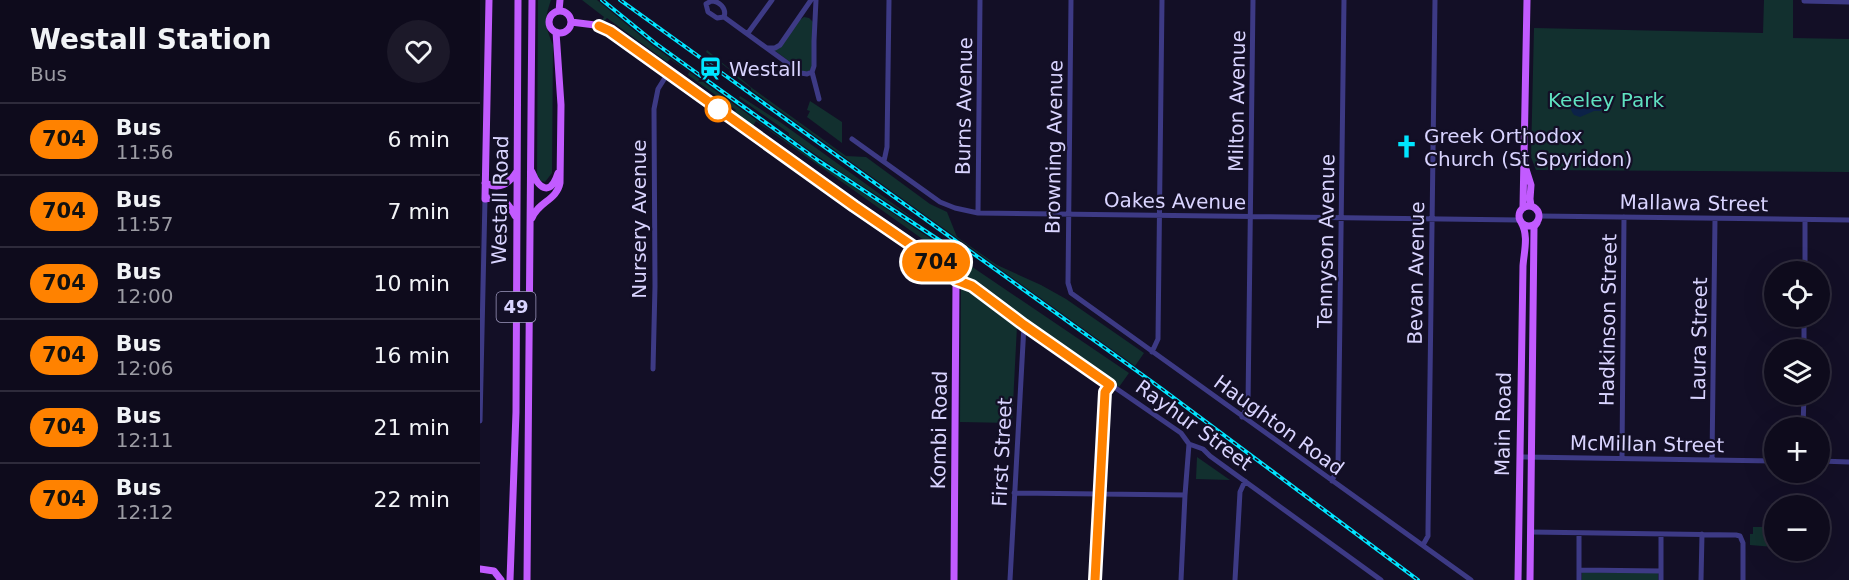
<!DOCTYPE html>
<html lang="en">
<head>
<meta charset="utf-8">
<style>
	body { margin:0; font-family:"DejaVu Sans",sans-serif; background:#1c1929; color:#f1f3f6; height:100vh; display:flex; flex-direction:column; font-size:22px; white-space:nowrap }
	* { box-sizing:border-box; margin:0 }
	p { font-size:20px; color:#9b9ba3 }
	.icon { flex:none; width:33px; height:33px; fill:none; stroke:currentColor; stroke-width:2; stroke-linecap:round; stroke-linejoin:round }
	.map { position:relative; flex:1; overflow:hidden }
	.drawer { display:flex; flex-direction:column; background:#0e0b1c; width:480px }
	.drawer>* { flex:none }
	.badge { padding:0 12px; border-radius:20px; font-size:21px; line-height:39px }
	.fabs { position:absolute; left:1284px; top:261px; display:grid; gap:12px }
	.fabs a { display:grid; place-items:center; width:66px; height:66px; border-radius:50%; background:#0e0b1c; box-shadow:0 6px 24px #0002,0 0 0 2px #2e2b3b; font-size:30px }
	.map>.badge { position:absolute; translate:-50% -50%; box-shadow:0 0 0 3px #fff }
	.round { display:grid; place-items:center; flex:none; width:63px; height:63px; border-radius:32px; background:#1c1929 }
	.summary { display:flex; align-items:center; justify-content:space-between; height:102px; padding:0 30px }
	h1 { font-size:28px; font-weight:700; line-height:45px }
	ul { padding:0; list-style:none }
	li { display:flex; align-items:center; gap:18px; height:72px; padding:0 30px; border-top:2px solid #2e2b3b }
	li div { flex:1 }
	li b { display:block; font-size:22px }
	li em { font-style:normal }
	li .badge { min-width:66px; font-weight:700; text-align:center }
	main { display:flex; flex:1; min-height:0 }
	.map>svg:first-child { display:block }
</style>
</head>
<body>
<main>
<section class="drawer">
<div class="summary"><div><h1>Westall Station</h1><p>Bus</p></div><a class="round"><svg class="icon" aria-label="heart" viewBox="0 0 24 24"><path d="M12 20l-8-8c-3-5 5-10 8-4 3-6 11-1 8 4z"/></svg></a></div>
<ul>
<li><span class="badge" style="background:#ff8200;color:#111">704</span><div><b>Bus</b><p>11:56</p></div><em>6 min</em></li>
<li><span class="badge" style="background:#ff8200;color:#111">704</span><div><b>Bus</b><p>11:57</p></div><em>7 min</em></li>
<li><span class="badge" style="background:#ff8200;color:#111">704</span><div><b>Bus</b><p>12:00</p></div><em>10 min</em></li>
<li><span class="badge" style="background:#ff8200;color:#111">704</span><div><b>Bus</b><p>12:06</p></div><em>16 min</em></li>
<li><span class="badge" style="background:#ff8200;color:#111">704</span><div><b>Bus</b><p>12:11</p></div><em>21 min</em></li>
<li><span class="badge" style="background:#ff8200;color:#111">704</span><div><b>Bus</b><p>12:12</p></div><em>22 min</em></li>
</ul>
</section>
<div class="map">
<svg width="1369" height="580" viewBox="0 0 1369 580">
	<rect width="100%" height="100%" fill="#130f26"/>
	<path fill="#12302f" d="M58,0h13c-7,20 -6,25 2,45l-1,128 -7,9 -4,-1 -4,-6z
		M102,0h15l55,45 115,83 362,245 -10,14 -175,-124 -9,-8 3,-5 -182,-129 -3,5h-4l-16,-11 3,-5 -48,-35 1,-3 -19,-13 -3,3 -60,-44 -3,3 -2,-1 2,-3z
		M1284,0h29v38l56,1v133l-313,-2 -5,-13 3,-129 229,5z
		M324,17l5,1 4,4 -1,47 -7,4 -31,-23 26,-30z
		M227,50l45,38 94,68 20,1 64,47 17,8 10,25 40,28 44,20 25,14 78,54 -9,13 -384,-276v-2l-22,-16 1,-2 -24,-18z
		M260,96l40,26 140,101 -75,-48 -56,-39v-3l-50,-35z
		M330,101l32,21v21l-35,-26 3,-6 -3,-1z
		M481,289h4l52,37 -5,97 -52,-1z
		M717,457l33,23 -34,-1z
		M1273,527h21v20l-24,-2v-11h3z
		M1102,572l76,1v7h-76z"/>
	<path fill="#0c2248" d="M1103,95l11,5 10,-3 3,5 -2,6 -5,3h-6l-14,6 -6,-2c-5,-7 -6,-14 1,-19z"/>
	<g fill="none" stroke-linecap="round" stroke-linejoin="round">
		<path stroke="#3d3a85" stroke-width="5" d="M336,0l-2,41v25l-2,6 7,27
			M591,0l-3,283 3,10 400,287
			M231,1c8,0 16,7 13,16l-7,1 -9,-6 -2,-8z
			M1324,1l45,1
			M244,17l77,56 6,1 5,-2
			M268,33l24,-33
			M288,48h7l5,-3 31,-45
			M372,139l88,63 15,6 23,5 541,7
			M404,161l3,-14 2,-147
			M498,213l2,-213
			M1059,216l310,4
			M1325,272v-52
			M476,281l16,5 52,39 157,108 8,11 14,5 7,7 171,124
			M1324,350v-34
			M672,352l6,-13 4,-339
			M173,369l2,-83 -1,-177 4,-20 10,-16
			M762,417l6,-12 5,-405
			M0,421l5,-222
			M1323,428l1,-34
			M1040,457l254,4
			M1142,458l2,-241
			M1232,460l3,-241
			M1340,461l29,1
			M852,481l6,-14 6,-467
			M534,493l171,2
			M1050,532l206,3 4,1 3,7v37
			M943,545l5,-9v-6l7,-530
			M1099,570l82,1
			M530,580l14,-255
			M615,580l10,-188 5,-7
			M701,580l4,-85 4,-51
			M755,580l5,-88 5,-11
			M1099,580v-47
			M1181,580v-46
			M1221,580l1,-46"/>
		<path stroke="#c25bff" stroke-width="7" d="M9,0l-4,199c17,-4 23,3 30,17
			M79,11l1,-11
			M69 22a11 11 0 1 1 22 0a11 11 0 1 1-22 0Z
			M91,22l24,3 15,6 343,244 3,6 -2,299
			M1045,166l6,19 -1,14 1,7
			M52,172c8,19 19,23 26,1
			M5,183c15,7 24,1 32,-12
			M1039 216a10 10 0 1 1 20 0a10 10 0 1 1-20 0Z
			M1043,208l4,-208
			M52,218c6,-16 25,-18 28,-35l1,-78 -5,-73
			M0,569l14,2 7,9
			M30,580l6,-168 2,-412
			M47,580l5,-580
			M1038,580l5,-314c1,-15 6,-30 -2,-44
			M1050,580l4,-353 3,-4"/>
		<defs>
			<path id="rail" d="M122,0l53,43 164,118 123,81
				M140,0l542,389 256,191"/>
		</defs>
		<use href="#rail" stroke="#00e5ff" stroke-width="4"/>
		<use href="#rail" stroke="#130f26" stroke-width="1.5" stroke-dasharray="4.5" stroke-linecap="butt"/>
	</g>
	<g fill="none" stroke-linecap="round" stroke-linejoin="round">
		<defs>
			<path id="line" d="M119,26l11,5 244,175 95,65 7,9 16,6 52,39 86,60 -5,7 -10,188"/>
		</defs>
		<use href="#line" stroke="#fff" stroke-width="14"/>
		<use href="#line" stroke="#ff8200" stroke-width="9"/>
	</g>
	<defs>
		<symbol id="station-bare" viewBox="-9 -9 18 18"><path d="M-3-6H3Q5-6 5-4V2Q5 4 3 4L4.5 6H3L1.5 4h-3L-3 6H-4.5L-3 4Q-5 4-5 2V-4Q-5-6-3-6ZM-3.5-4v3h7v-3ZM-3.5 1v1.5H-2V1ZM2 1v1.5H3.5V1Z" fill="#00e5ff" stroke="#130f26" stroke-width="2.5" paint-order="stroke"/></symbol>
		<symbol id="church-bare" viewBox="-9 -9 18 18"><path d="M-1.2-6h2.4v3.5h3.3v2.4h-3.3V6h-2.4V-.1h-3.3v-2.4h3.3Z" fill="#00e5ff" stroke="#130f26" stroke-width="2.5" paint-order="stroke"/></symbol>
	</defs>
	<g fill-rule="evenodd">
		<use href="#station-bare" x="214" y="52" width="33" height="33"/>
		<use href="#church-bare" x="910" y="130" width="33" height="33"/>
	</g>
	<circle fill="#fff" stroke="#ff8200" stroke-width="3" cx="238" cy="109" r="12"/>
	<g text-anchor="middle" stroke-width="4.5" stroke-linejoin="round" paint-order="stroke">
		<rect fill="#130f26" stroke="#9e99be" stroke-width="1.5" x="16.5" y="292" width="39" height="30" rx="4.5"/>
		<g font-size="18" font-weight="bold" fill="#d9d4ff">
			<text x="36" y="313">49</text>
		</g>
		<g font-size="20" fill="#d9d4ff" stroke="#130f26" text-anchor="start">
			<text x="249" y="76">Westall</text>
			<text x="944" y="143">Greek Orthodox<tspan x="944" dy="23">Church (St Spyridon)</tspan></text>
		</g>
		<g font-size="20" fill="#5fe0c0" stroke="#130f26">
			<text x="1126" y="107">Keeley Park</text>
		</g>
		<g font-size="20" fill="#d9d4ff" stroke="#130f26">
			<text transform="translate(757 101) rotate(-89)" y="7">Milton Avenue</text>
			<text transform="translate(484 106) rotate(-89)" y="7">Burns Avenue</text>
			<text transform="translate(574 147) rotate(-89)" y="7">Browning Avenue</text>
			<text transform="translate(20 200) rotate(-89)" y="7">Westall Road</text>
			<text transform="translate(695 201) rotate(1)" y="7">Oakes Avenue</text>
			<text transform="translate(1214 203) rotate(1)" y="7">Mallawa Street</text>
			<text transform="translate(159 219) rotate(-90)" y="7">Nursery Avenue</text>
			<text transform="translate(846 241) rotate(-89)" y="7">Tennyson Avenue</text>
			<text transform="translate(936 273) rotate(-89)" y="7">Bevan Avenue</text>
			<text transform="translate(1128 320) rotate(-89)" y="7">Hadkinson Street</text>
			<text transform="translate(1219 339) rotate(-89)" y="7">Laura Street</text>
			<text transform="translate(1023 424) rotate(-89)" y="7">Main Road</text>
			<text transform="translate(714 425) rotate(36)" y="7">Rayhur Street</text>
			<text transform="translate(799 425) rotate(36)" y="7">Haughton Road</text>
			<text transform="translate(459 430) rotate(-89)" y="7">Kombi Road</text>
			<text transform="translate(1167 444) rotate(1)" y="7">McMillan Street</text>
			<text transform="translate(522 452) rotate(-87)" y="7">First Street</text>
		</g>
	</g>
</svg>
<div class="fabs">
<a><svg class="icon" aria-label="locate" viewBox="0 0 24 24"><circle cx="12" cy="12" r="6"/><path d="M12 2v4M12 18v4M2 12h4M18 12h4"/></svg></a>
<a><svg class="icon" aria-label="layers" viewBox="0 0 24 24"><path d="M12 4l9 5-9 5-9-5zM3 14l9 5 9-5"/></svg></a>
<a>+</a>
<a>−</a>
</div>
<b class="badge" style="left:456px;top:262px;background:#ff8200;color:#111">704</b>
</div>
</main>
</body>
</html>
